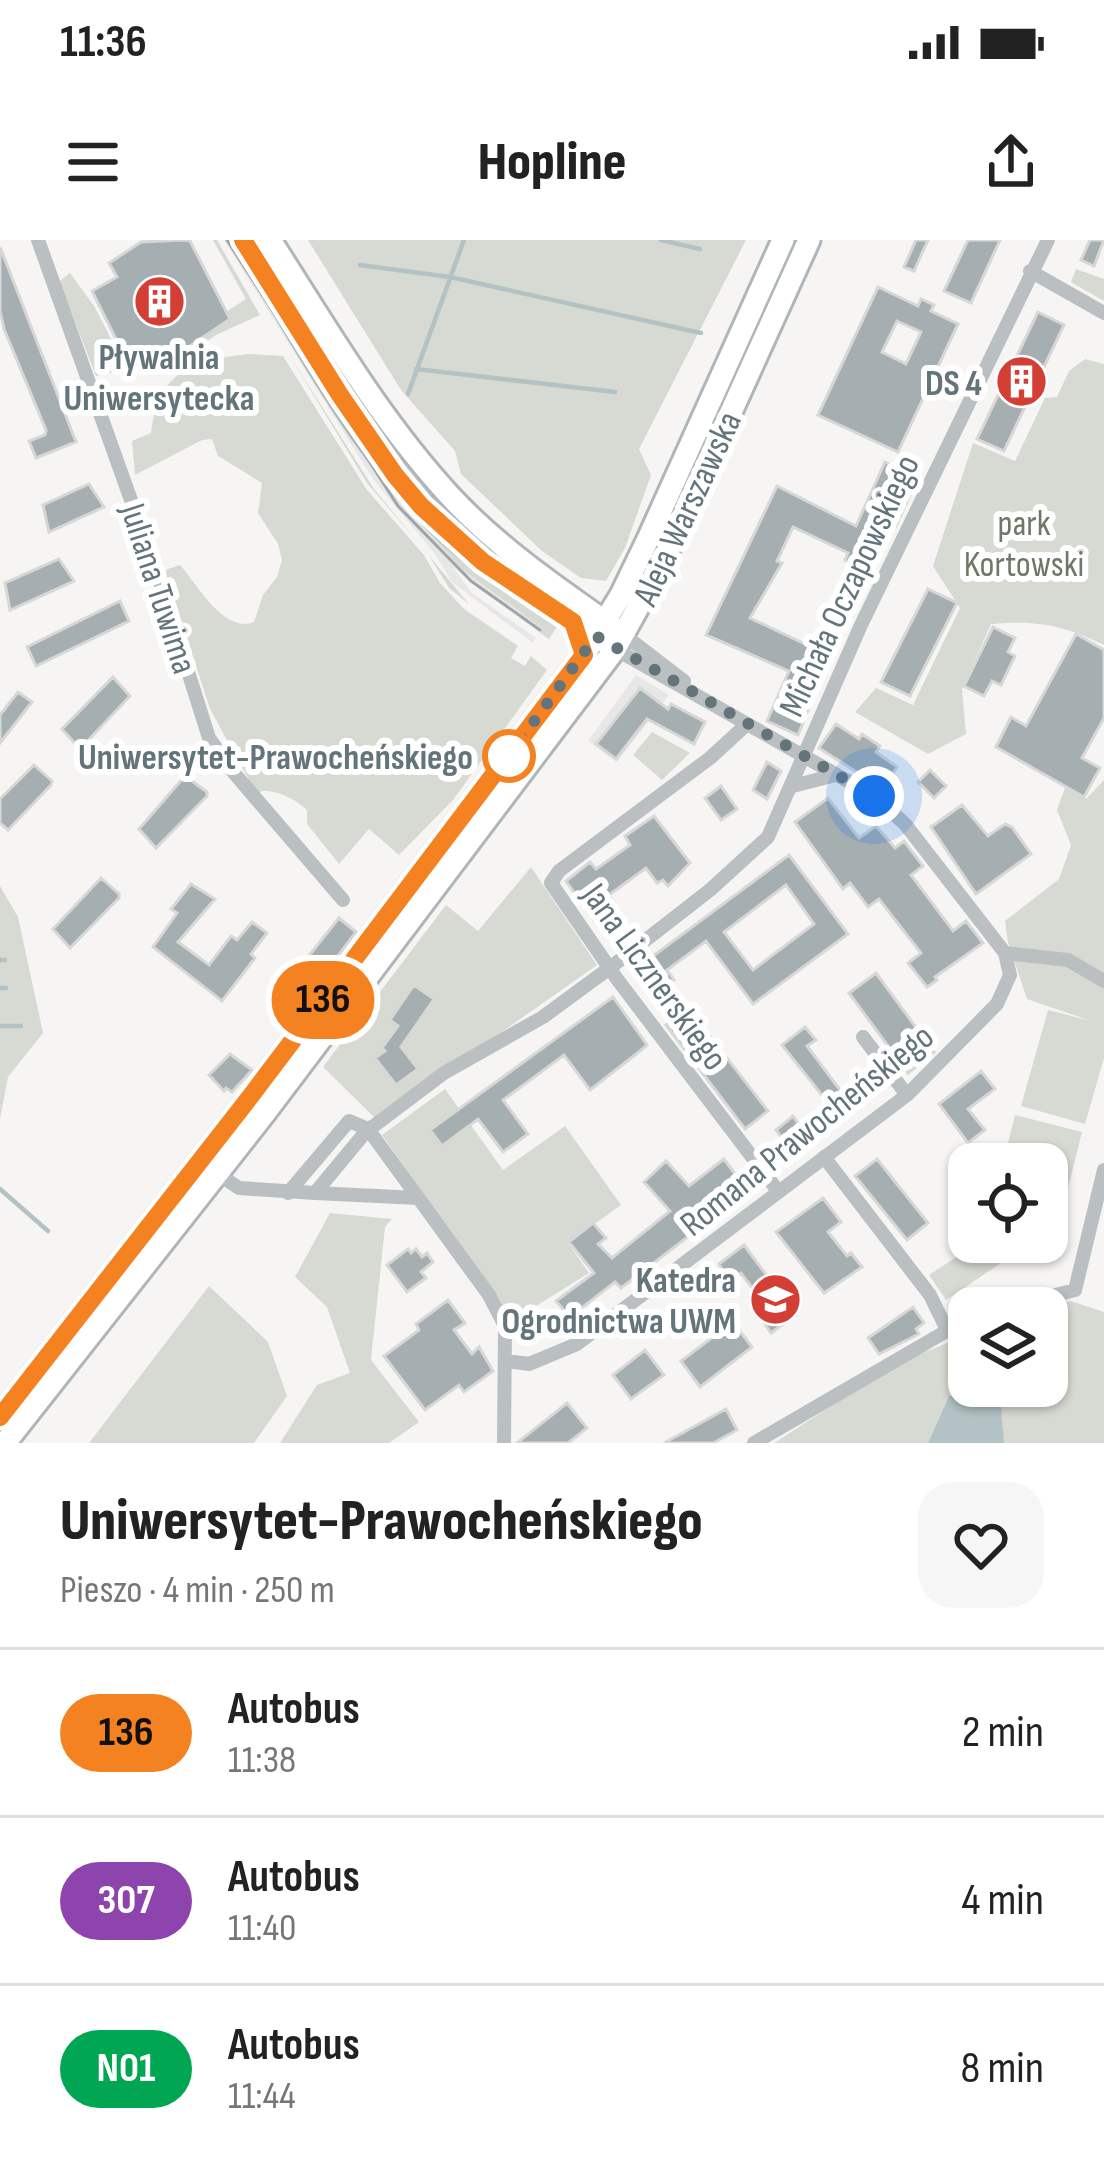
<!DOCTYPE html>
<html lang="pl">
<head>
<meta charset="utf-8">
<style>
	body { margin:0; font-family:"Sofia Sans Condensed",sans-serif; background:#f6f6f6; color:#222; height:100vh; display:flex; flex-direction:column; font-size:45px; white-space:nowrap }
	* { box-sizing:border-box; margin:0 }
	p { font-size:39px; color:#767676 }
	.icon { flex:none; width:66px; height:66px; fill:none; stroke:currentColor; stroke-width:2; stroke-linecap:round; stroke-linejoin:round }
	.map { position:relative; height:1203px; overflow:hidden }
	.drawer { display:flex; flex-direction:column; background:#fff; flex:1 }
	.drawer>* { flex:none }
	.badge { padding:0 24px; border-radius:39px; font-size:42px; line-height:78px }
	.fabs { position:absolute; left:948px; top:903px; display:grid; gap:24px }
	.fabs a { display:grid; place-items:center; width:120px; height:120px; border-radius:24px; background:#fff; box-shadow:0 3px 9px #0004; font-size:60px }
	.you { position:absolute; width:60px; height:60px; margin:-30px; border:9px solid #fff; border-radius:50%; background:#1a73e8; box-shadow:0 0 0 18px #1a73e833 }
	.map>.badge { position:absolute; translate:-50% -50%; box-shadow:0 0 0 6px #fff }
	.round { display:grid; place-items:center; flex:none; width:126px; height:126px; border-radius:36px; background:#f6f6f6 }
	.headline { display:flex; align-items:center; justify-content:space-between; height:204px; padding:0 60px }
	h1 { font-size:57px; font-weight:800; line-height:90px }
	ul { padding:0; list-style:none }
	li { display:flex; align-items:center; gap:36px; height:168px; padding:0 60px; border-top:3px solid #e0e0e0 }
	li div { flex:1 }
	li b { display:block; font-size:45px }
	li em { font-style:normal }
	li .badge { min-width:132px; font-weight:700; text-align:center }
	.status { display:flex; justify-content:space-between; align-items:center; height:84px; padding:0 60px; background:#fff; direction:ltr }
	.status svg { height:33px; fill:currentColor }
	header { display:flex; justify-content:space-between; align-items:center; height:156px; padding:0 60px; background:#fff; font-size:54px; font-weight:800 }
	.map>svg:first-child { display:block }
</style>
</head>
<body>
<div class="status"><b>11:36</b><svg viewBox="0 0 49 12"><path d="M0 12V9h3v3zM5 12V6h3v6zM10 12V3h3v9zM15 12V0h3v12zM26 1h20v11H26zM47 4h2v5h-2z"/></svg></div>
<header><svg class="icon" aria-label="menu" viewBox="0 0 24 24"><path d="M4 6h16M4 12h16M4 18h16"/></svg>Hopline<svg class="icon" aria-label="share" viewBox="0 0 24 24"><path d="M12 15V3M7 8l5-5 5 5M5 13v7h14v-7"/></svg></header>
<div class="map">
<svg width="1104" height="1203" viewBox="0 0 1104 1203">
	<rect width="100%" height="100%" fill="#f6f5f3"/>
	<path fill="#e6e7e6" d="M224,0h8l163,257 36,39 112,93 -3,4 -87,-66 19,26 64,45 -3,5 -81,-61 -17,-28 -62,-75z
		M636,435l33,20 -52,67 -29,-21z"/>
	<path fill="#d6dad2" d="M213,0h4l43,75 -42,19 -51,33 -5,-2 68,-47 -4,-6 20,-13z
		M232,0l180,271 55,52 91,62 -9,14 -9,-6 2,-5 -79,-58 -68,-73z
		M253,0h9l90,142 193,209c-141,-89 -206,-214 -292,-351z
		M308,0h438l-107,209 12,26 -26,73 -19,33 -25,-3 -39,-27 -81,-77 -6,-23 -54,-61z
		M792,0h8l-111,247 -3,-1z
		M1076,29l28,10v22l-33,-19z
		M70,33l24,33 33,63 -31,7 -35,-90 -1,-5z
		M288,113l86,136 95,115 -20,-16 -21,-34 -61,-71z
		M248,114l35,2 84,134 57,65 16,28 24,26 54,37 -7,12 14,8 6,-10 16,14 -94,130 -54,55 -30,-26 -30,35 -32,-40v-14c-11,-11 -37,-24 -51,-17l-46,-84 -45,-139 15,-5c18,20 44,69 74,57l9,-27 14,-18 5,-17 -4,-16 -20,-31 4,-30 -44,-27 -6,-17 -10,1 -67,35 -3,-34 19,-8c8,-63 40,-72 97,-79z
		M1085,119l19,5v281c-41,-20 -67,-25 -113,-21l-29,65 4,45 -38,20 -73,-42 21,-24 37,17 47,-97 -27,-42 40,-123 42,18 30,-63 12,-1 12,-26z
		M652,492l38,21 -28,27 -29,-25z
		M1104,540v278l-19,66 -64,-18 27,-96 43,11 -64,-22 -19,-57 -3,-21 54,-42 12,-34 -14,-35 9,-25 20,14z
		M531,627l66,98 -220,155 -54,-53 123,-162 32,26z
		M0,646l18,31 25,116 -35,44 -8,42z
		M445,849l58,81 62,-44 56,79 -53,38 21,30 -77,48 -130,-186z
		M1015,875l67,17 -30,120 -38,-10h33v-78h-44z
		M330,973l62,6 -7,8 -14,133 48,62 -30,21h-109l37,-58 33,-12 -23,-66 -32,-30z
		M979,1002h8l14,21 -55,37 -17,-25z
		M209,1046l59,56 19,54 -33,47h-165z
		M1071,1061l33,11v131h-100l-5,-48 -50,1 -21,47h-154l124,-80 71,-29v52h78v-78h-5z"/>
	<path fill="#b3c2c4" d="M1000,1155l4,48h-76l21,-47z"/>
	<g fill="none" stroke-linecap="round" stroke-linejoin="round">
		<path stroke="#b3c2c4" stroke-width="4.5" d="M661,0l39,9
			M360,25l90,12 251,56
			M416,129l199,23
			M408,154l56,-154
			M0,720h5
			M0,748h6
			M0,786h21
			M0,949l48,42"/>
	</g>
	<path fill="#a5aeb1" stroke="#d7d7d5" stroke-width="3" fill-rule="evenodd" d="M183,0l7,1 40,78 -71,48 -5,-6 -23,8 -39,-78 25,-14 -8,-14 32,-21z
		M916,0h12l-14,31 -10,-4z
		M968,0h32l-29,63 -27,-12z
		M1090,0h14l-10,26 -13,-6z
		M0,7l76,195 -40,16 -7,-17 16,-6 1,-5 -42,-101 -4,-19z
		M878,47l40,19 3,-7 13,6 -3,6 27,13 -60,128 -80,-37zM897,81l24,11 -15,32 -24,-12z
		M1038,72l26,13 -60,126 -27,-12z
		M885,222l33,16 -23,50 -6,-2 -20,45 -24,-11 3,-7 -55,-26 -16,34 5,2 -32,55 55,26 3,-7 25,11 -35,87 -31,-14 22,-50 -83,-36 71,-149 79,40z
		M89,244l15,23 -55,25 -6,-27z
		M59,319l15,22 -64,29 -5,-27z
		M928,349l29,14 -47,93 -29,-14z
		M120,361l9,20 -93,45 -9,-19z
		M993,387l22,11 -7,14 7,4 -14,29 -9,-4 -8,15 -20,-10z
		M1076,394l28,16v68l-22,40 18,10 -16,29 -88,-50 15,-30 15,9z
		M113,437l17,19 -50,53 -18,-20z
		M640,448l28,21 3,-5 34,18 -11,22 -47,-25 -31,40 -20,-15z
		M18,452l14,10 -32,41v-28z
		M836,484l23,15 3,-5 18,12 -4,6 21,15 -14,22 -64,-41z
		M767,522l14,9 -14,28 -14,-9z
		M34,525l18,16 -1,4 -43,45 -8,-7v-24z
		M930,530l16,16 -12,12 -16,-16z
		M185,536l22,16v4l-51,52 -17,-19z
		M721,546l16,23 -16,11 -16,-22z
		M828,558l31,40 17,-12 19,22 9,-7 19,25 -12,9 42,56 13,-10 17,22 -48,34 2,3 -10,7 -19,-24 13,-10 -42,-54 -11,8 -18,-24 -7,6 -48,-67z
		M962,565l26,31 17,-12 7,3 19,27 -55,40 -45,-67z
		M654,576l36,47 -22,23 -5,-6 -6,3 -11,-15 -37,27 8,13 -19,18 -32,-45 24,-19 6,7 34,-24 -5,-9z
		M789,615l59,79 -95,70 -47,-63 -39,29 7,10 -18,13 -19,-25zM786,645l28,39 -61,46 -29,-38z
		M101,638l18,16v4l-49,50 -17,-19z
		M191,644l24,15 -37,43 31,23 22,-29 6,4 15,-18 15,11 -16,21 4,4 -33,43 -69,-54 24,-34 -6,-4z
		M339,678l17,14 -31,41 -18,-15z
		M876,733l58,79 -26,21 -59,-80z
		M414,745l20,14 -33,48 17,22 -22,16 -21,-27 10,-7 -3,-3 16,-22 -8,-6z
		M613,757l34,48 -7,6 -50,39 -26,-35 -61,45 25,34 -25,18 -25,-33 -36,27 -12,-16z
		M688,768l80,103 -23,18 -79,-104z
		M805,787l11,13 -9,6 48,64 -60,45 -19,-25 17,-14 7,10 29,-22 -47,-59z
		M230,814l22,16 -20,22 -6,-4 -2,3 -15,-16z
		M981,831l14,18 -27,20 17,21 -17,13 -29,-39z
		M724,919l19,26 -49,39 4,5 -77,59 -6,-6 -45,35 -14,-16 38,-28 -25,-31 24,-19 13,15 -8,6 14,14 58,-47 -26,-29 22,-21 23,25z
		M877,919l51,64 -21,17 -52,-64z
		M823,958l18,24 -13,10 19,24 4,-3 11,14 -38,26 -48,-61z
		M744,1005l52,70 -25,18 -11,-16 9,-7 -28,-37 -10,7 -4,-5 -18,8 13,-14 -3,-5z
		M408,1009l3,4 5,-4 6,8 5,-4 6,9 -12,10 5,6 -19,14 -20,-27z
		M448,1060l17,23 -11,7 18,24 7,-7 14,24 -29,21 -5,-7 -34,25 -41,-54 35,-26 -3,-6z
		M913,1067l11,16 -8,6 3,5 -40,20 -11,-16z
		M733,1082l19,25 -52,40 -19,-26z
		M645,1110l19,25 -33,24 -18,-24z
		M567,1163l20,25 -19,15h-51z
		M726,1169l11,21 -24,13h-49z"/>
	<g fill="none" stroke-linecap="round" stroke-linejoin="round">
		<defs>
			<path id="secondary" d="M244,0c63,102 120,217 211,298 46,41 100,69 150,104
				M270,0c56,87 109,179 180,256 47,51 107,92 164,132
				M0,1177l250,-320 334,-442 37,-60 28,-58 134,-297
				M5,1203l259,-329 351,-465 48,-87 146,-322"/>
		</defs>
		<use href="#secondary" stroke="#afb6b9" stroke-width="27"/>
		<path stroke="#bac0c2" stroke-width="14" d="M38,0l118,330 53,168 25,35 109,127
			M1030,31l74,42
			M624,395l60,46
			M746,485l-36,33 -151,113 -8,12 66,96 161,212
			M793,546l42,-11
			M1005,713l63,7 36,21
			M863,797l44,58
			M824,917l106,138 17,35
			M215,932l24,16 76,5 53,-64 121,166 16,31 -1,117
			M288,953l61,-72 19,8 7,-4 69,-52 99,-56 68,-50 99,-77 58,-53 93,-212 187,-385
			M315,953l103,5
			M1005,1068l70,-18 29,-120
			M507,1121l22,3 48,-20 330,-249 90,-91 13,-29 -5,-22 -100,-129 -31,-28 -259,-147
			M754,1203l215,-125"/>
		<use href="#secondary" stroke="#fff" stroke-width="21"/>
		<path stroke="#9da5a8" stroke-width="3" d="M227,0l171,266 73,75 69,49"/>
	</g>
	<g fill="none" stroke-linecap="round" stroke-linejoin="round">
		<defs>
			<path id="line" d="M0,1177l250,-320 334,-442 -11,-33 -90,-60 -62,-56 -26,-31 -55,-80 -97,-155"/>
		</defs>
		<use href="#line" stroke="#fff" stroke-width="27"/>
		<use href="#line" stroke="#f58220" stroke-width="18"/>
		<path stroke="#63757b" stroke-width="12" stroke-dasharray="0 21.6" d="M509,516l87,-120 278,160"/>
	</g>
	<defs>
		<symbol id="building-disc" viewBox="-11 -11 22 22"><circle r="9.5" fill="#d33e35" stroke="#fff"/><path d="M-4-6H4V6H1V3H-1V6H-4ZM-2.5-4.3h1.7v1.8h-1.7ZM.8-4.3h1.7v1.8H.8ZM-2.5-1h1.7V.8h-1.7ZM.8-1h1.7V.8H.8Z" fill="#fff"/></symbol>
		<symbol id="university-disc" viewBox="-11 -11 22 22"><circle r="9.5" fill="#d33e35" stroke="#fff"/><path d="M0-5L7-2L0 1L-7-2ZM-4 1L0 2.5L4 1V4Q0 6-4 4Z" fill="#fff"/></symbol>
	</defs>
	<g fill-rule="evenodd">
		<use href="#building-disc" x="130" y="32" width="59" height="59"/>
		<use href="#building-disc" x="992" y="112" width="59" height="59"/>
		<use href="#university-disc" x="746" y="1030" width="59" height="59"/>
	</g>
	<circle fill="#fff" stroke="#f58220" stroke-width="6" cx="509" cy="516" r="24"/>
	<g text-anchor="middle" stroke-width="12" stroke-linejoin="round" paint-order="stroke">
		<g font-size="36" font-weight="bold" fill="#63757b" stroke="#fff" text-anchor="end">
			<text x="159" y="129" text-anchor="middle">Pływalnia<tspan x="159" dy="41">Uniwersytecka</tspan></text>
			<text x="982" y="155">DS 4</text>
			<text x="736" y="1052">Katedra<tspan x="736" dy="41">Ogrodnictwa UWM</tspan></text>
		</g>
		<g font-size="36" fill="#63757b" stroke="#fff">
			<text transform="translate(686 268) rotate(-65)" y="13">Aleja Warszawska</text>
			<text transform="translate(848 345) rotate(-65)" y="13">Michała Oczapowskiego</text>
			<text transform="translate(160 348) rotate(72)" y="13">Juliana Tuwima</text>
			<text transform="translate(656 736) rotate(54)" y="13">Jana Licznerskiego</text>
			<text transform="translate(806 889) rotate(-39)" y="13">Romana Prawocheńskiego</text>
		</g>
		<g font-size="36" fill="#6d7966" stroke="#fff">
			<text x="1024" y="295">park<tspan x="1024" dy="41">Kortowski</tspan></text>
		</g>
		<g font-size="36" font-weight="bold" fill="#63757b" stroke="#fff" text-anchor="end">
			<text x="473" y="529">Uniwersytet-Prawocheńskiego</text>
		</g>
	</g>
</svg>
<div class="fabs">
<a><svg class="icon" aria-label="locate" viewBox="0 0 24 24"><circle cx="12" cy="12" r="6"/><path d="M12 2v4M12 18v4M2 12h4M18 12h4"/></svg></a>
<a><svg class="icon" aria-label="layers" viewBox="0 0 24 24"><path d="M12 4l9 5-9 5-9-5zM3 14l9 5 9-5"/></svg></a>
</div>
<div class="you" style="left:874px;top:556px"></div>
<b class="badge" style="left:323px;top:760px;background:#f58220;color:#111">136</b>
</div>
<section class="drawer">
<div class="headline"><div><h1>Uniwersytet-Prawocheńskiego</h1><p>Pieszo · 4 min · 250 m</p></div><a class="round"><svg class="icon" aria-label="heart" viewBox="0 0 24 24"><path d="M12 20l-8-8c-3-5 5-10 8-4 3-6 11-1 8 4z"/></svg></a></div>
<ul>
<li><span class="badge" style="background:#f58220;color:#111">136</span><div><b>Autobus</b><p>11:38</p></div><em>2 min</em></li>
<li><span class="badge" style="background:#8e44ad;color:#fff">307</span><div><b>Autobus</b><p>11:40</p></div><em>4 min</em></li>
<li><span class="badge" style="background:#00a651;color:#fff">N01</span><div><b>Autobus</b><p>11:44</p></div><em>8 min</em></li>
</ul>
</section>
</body>
</html>
